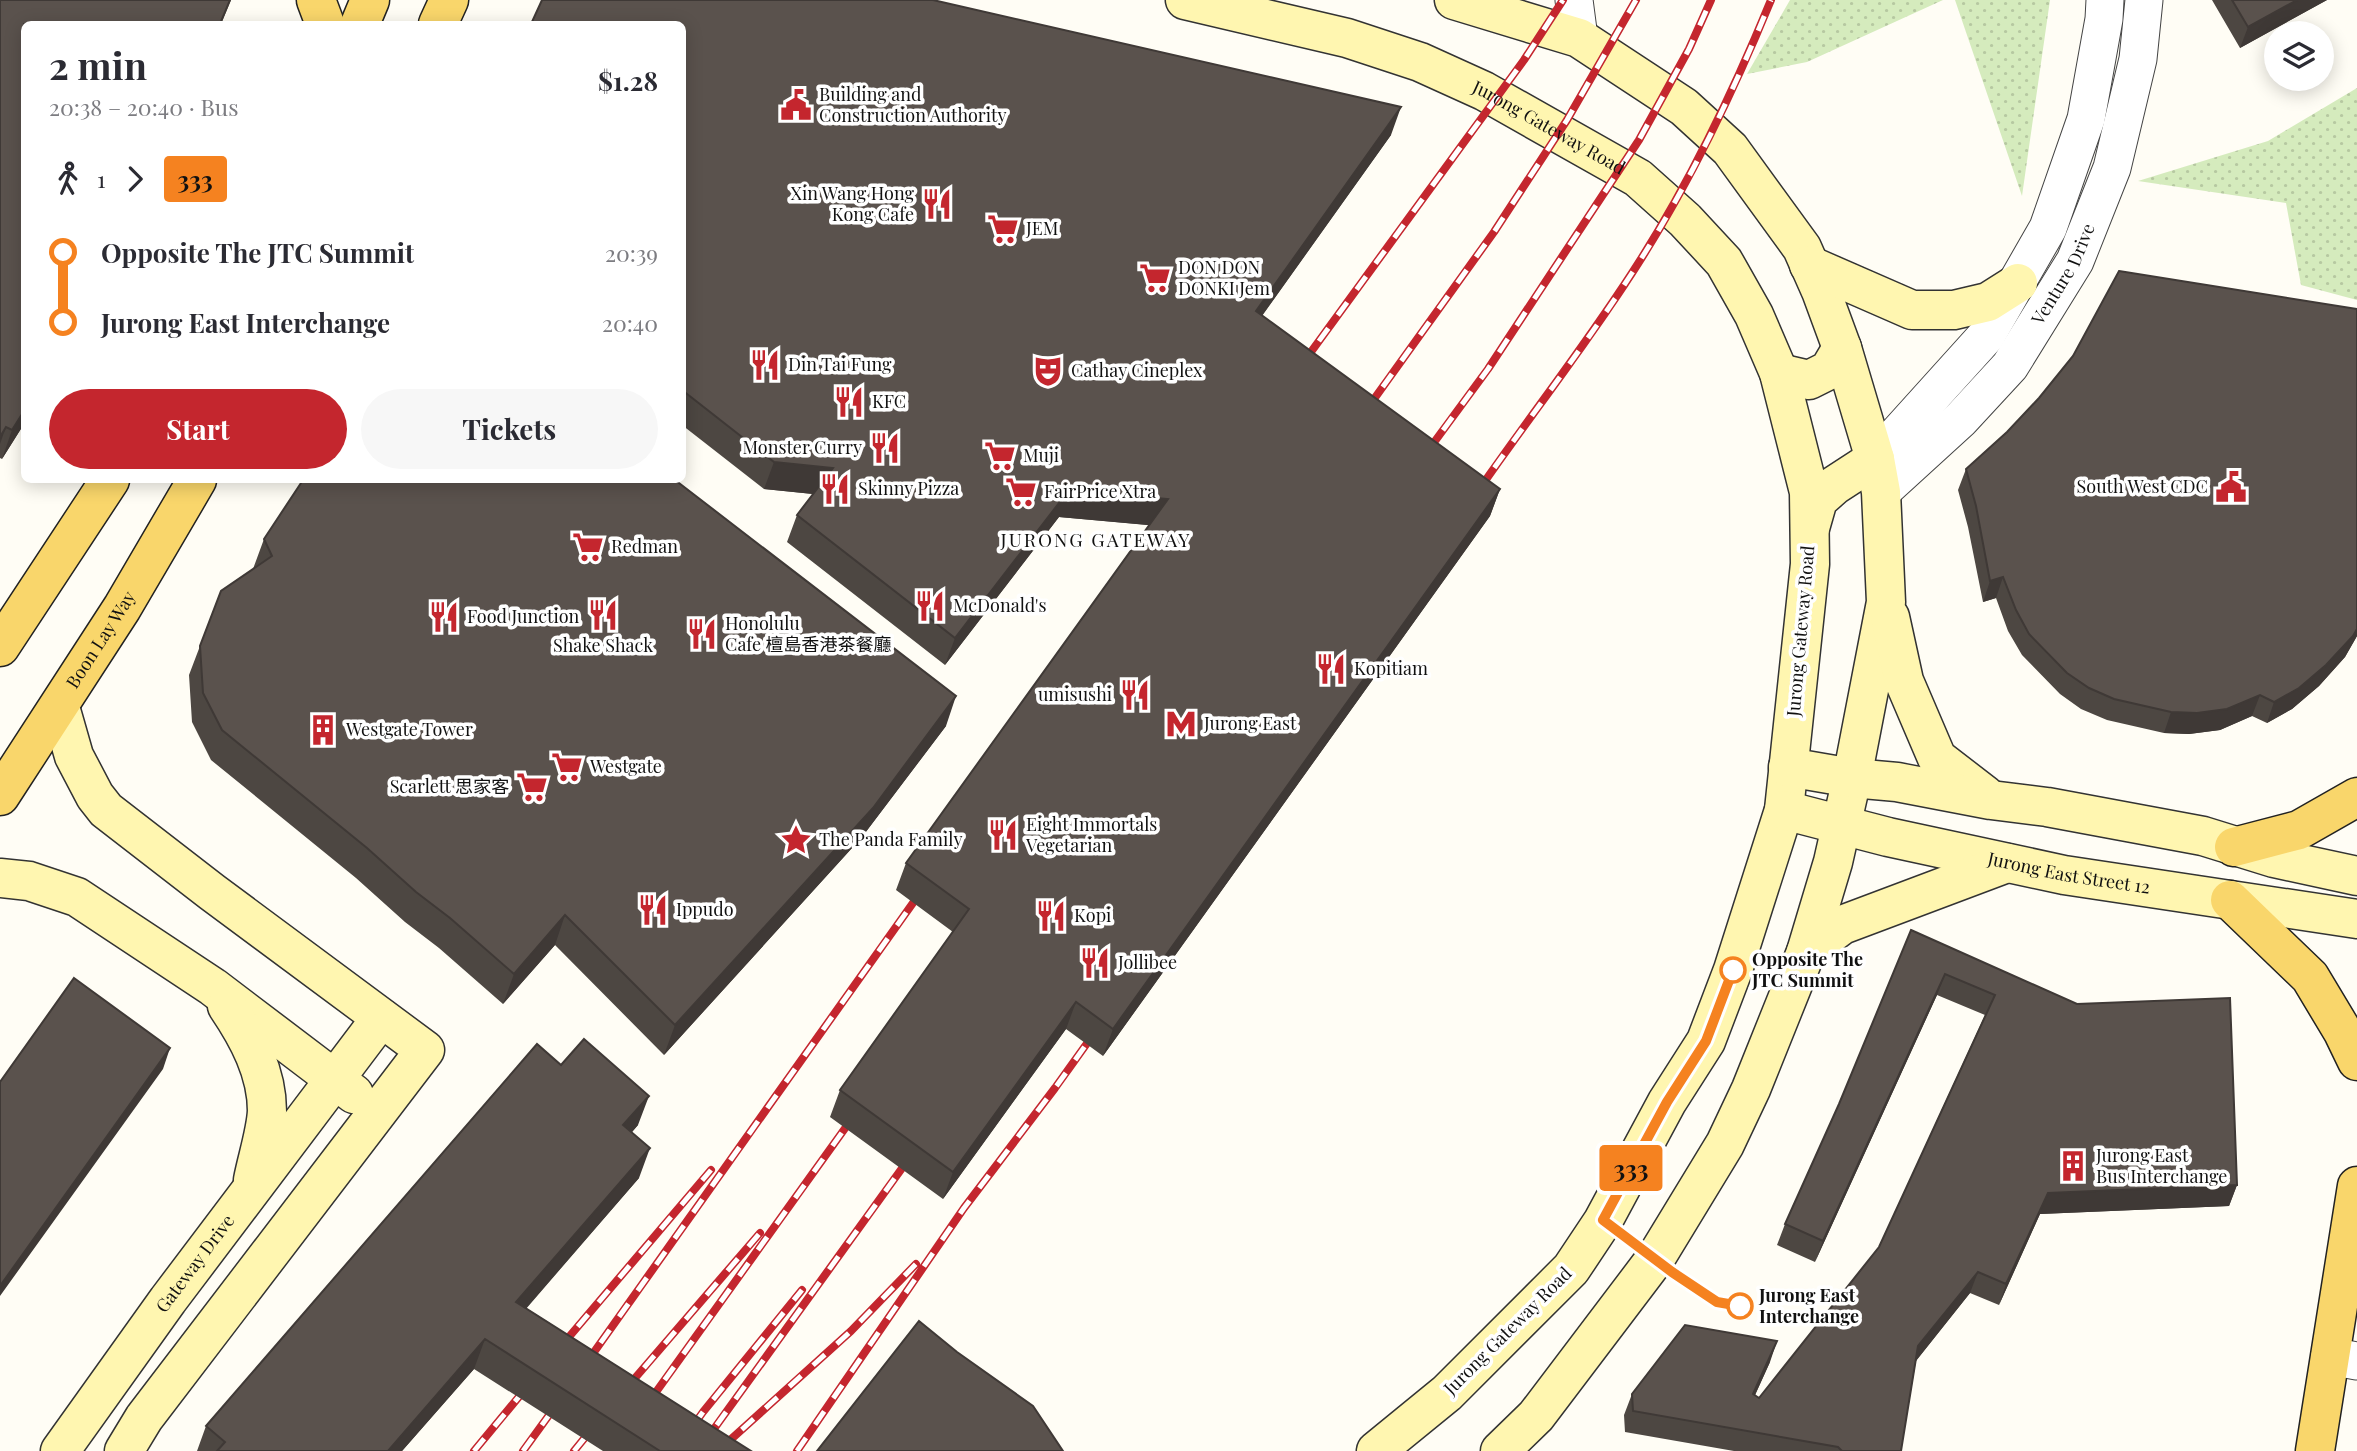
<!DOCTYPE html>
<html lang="en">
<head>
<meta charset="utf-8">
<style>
	body { margin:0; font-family:"Playfair Display","Noto Sans SC",serif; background:#f7f7f7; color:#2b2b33; height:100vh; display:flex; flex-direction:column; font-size:26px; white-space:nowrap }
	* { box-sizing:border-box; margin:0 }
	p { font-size:23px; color:#7c7c81 }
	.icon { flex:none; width:38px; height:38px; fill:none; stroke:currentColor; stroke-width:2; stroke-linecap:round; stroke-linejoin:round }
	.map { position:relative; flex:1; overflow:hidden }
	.side { position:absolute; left:21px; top:21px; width:665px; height:462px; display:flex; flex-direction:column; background:#fff; border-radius:10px; box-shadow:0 4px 18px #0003 }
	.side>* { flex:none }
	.badge { padding:0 14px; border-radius:5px; font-size:24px; line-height:46px }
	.controls { position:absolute; left:2264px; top:21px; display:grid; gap:14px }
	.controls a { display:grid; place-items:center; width:70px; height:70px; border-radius:50%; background:#fff; box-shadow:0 4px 18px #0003; font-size:35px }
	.map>.badge { position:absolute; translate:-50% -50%; box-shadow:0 0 0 4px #fff }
	.legs { display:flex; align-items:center; gap:10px; height:77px; padding:0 28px; font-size:23px }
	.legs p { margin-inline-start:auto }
	.headline { display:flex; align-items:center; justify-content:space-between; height:119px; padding:0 28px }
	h1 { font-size:38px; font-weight:700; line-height:52px }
	.primary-button { display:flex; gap:14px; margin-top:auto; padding:14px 28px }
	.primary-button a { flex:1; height:80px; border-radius:42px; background:#c4262e; color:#fff; font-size:28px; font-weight:700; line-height:80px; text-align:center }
	.primary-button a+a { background:#f7f7f7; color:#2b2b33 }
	ul { padding:0 28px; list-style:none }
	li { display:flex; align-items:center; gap:24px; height:70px; font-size:26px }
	li i { display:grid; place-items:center; width:10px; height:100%; margin:0 9px; background:currentColor }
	li i::after { content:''; width:18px; height:18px; margin:-9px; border:5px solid; border-radius:50%; background:#fff }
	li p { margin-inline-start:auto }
	li:first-child i { background:linear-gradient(#0000 50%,currentColor 0) }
	li:last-child i { background:linear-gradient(currentColor 50%,#0000 0) }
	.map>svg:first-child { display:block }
</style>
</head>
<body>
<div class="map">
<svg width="2357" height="1451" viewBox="0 0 2357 1451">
	<defs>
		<pattern id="grass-dots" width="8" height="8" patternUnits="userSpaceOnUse" patternTransform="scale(1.75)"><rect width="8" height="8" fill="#d5ebbd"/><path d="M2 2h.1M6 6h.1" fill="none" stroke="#b6c8a1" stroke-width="1.8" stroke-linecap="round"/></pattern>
	</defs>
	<rect width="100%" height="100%" fill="#fffdf5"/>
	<path fill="url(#grass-dots)" d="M1790,0h153l-136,62 -60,12z
		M1955,0h95l-28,196z
		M2357,88v212l-56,-15 -15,-82 -148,-22 130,-40z"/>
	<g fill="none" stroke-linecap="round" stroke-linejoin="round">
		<defs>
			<g id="street">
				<path d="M1574,0l5,38"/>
				<path d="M1875,459l111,-123 62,-108 38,-109 18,-100 1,-19"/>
				<path id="s1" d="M1881,492l80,-73 49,-53 65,-105 37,-93 26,-109 6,-59"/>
				<path d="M2330,1356l27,5"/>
			</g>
			<g id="secondary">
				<path id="s2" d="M1185,0l162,38 73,24 64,29 154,87 47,42 39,42 30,53 25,58 30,119 1,72 -26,246 -51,160 -27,71 -39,61 -64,119 -32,48 -124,124 -71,58"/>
				<path d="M1454,0l125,38 105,69 46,42 72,99 19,43 21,57 33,111 6,33 5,110 -34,176 -19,84 -27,90 -55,137 -26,55 -70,115 -119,157 -36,35"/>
				<path d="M1809,265l103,45h42l34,-8 30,-19"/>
				<path d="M1779,373l30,7 20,-10 13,-22"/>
				<path d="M1810,528l8,-28 17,-15 40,-26"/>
				<path d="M1890,617l14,64 33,77 48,37"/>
				<path d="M60,707l14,49 21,40 11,14 106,82 213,158 -281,368 -20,33"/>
				<path d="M1788,767l64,11 45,4 94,18 56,7 156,29 71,22 83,18"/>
				<path id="s3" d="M1784,810l104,27 176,38 293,44"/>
				<path d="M0,878l29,3 48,16 136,90 141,107"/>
				<path d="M1806,952l36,-27 165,-62"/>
				<path d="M227,1006c21,31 40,66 40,105 -1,21 -10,48 -14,69"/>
				<path id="s4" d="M60,1451l108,-151 213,-282"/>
			</g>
			<g id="primary">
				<path d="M316,0l9,24"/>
				<path d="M360,24l10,-24"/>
				<path d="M438,24l11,-24"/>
				<path d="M0,647l110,-167"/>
				<path id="s5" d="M0,796l122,-188 75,-128"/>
				<path d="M2234,847l65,-17 58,-33"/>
				<path d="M2230,900l80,77 33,55 14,29"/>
				<path d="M2315,1451l42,-265"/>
			</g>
		</defs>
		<use href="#street" stroke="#444" stroke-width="39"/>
		<use href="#secondary" stroke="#333" stroke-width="41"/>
		<use href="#primary" stroke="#222" stroke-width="41"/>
		<use href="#street" stroke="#fff" stroke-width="37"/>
		<use href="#secondary" stroke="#fff6b0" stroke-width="38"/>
		<use href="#primary" stroke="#f9d66b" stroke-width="38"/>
		<defs>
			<path id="rail" d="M1300,367l224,-307 39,-60
				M1364,413l130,-181 73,-112 69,-120
				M1424,456l64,-87 151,-229 50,-91 22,-49
				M1476,494c51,-74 107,-145 156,-221 56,-86 100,-178 139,-273
				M557,1351l154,-181
				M582,1369l343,-483
				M623,1392l137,-159
				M646,1406l210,-293
				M474,1451l58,-70
				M523,1451l37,-51
				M574,1451l22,-27
				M675,1451l28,-39 99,-122
				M698,1451l215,-298
				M718,1451l133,-120 65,-67
				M797,1451l167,-243 91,-120 43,-60"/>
		</defs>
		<use href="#rail" stroke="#c4262e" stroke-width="8"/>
		<use href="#rail" stroke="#fff" stroke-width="5" stroke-dasharray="16" stroke-linecap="butt"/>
	</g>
	<path fill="#4d4742" d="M0,0h231l-10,24h-197v400l-22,35 -2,-1z
		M2212,0h115l-87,48z
		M682,24l709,111 -129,181 238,173 -10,27 -387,540 -37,-27 -123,170 -113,-82 10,-27 113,-158 -57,-42 10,-27 243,-338 -90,-8 -114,148 -158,-123 10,-27 16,-21 -49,-5 -82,-64z
		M2357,309v327l-12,21 -26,29 -27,23 -25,14 -15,-7 -32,14 -31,4 -25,-1 -57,-13 -26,-11 -21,-15 -38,-39 -14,-24 -12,-33 -13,4 -15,-75 -10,-37 8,-21z
		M264,539l682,187 -84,111 -198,218 -109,-110 -52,59 -64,-56 -34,-26 -49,-44 -145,-118 -19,-38 -3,-47 11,-29 53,-77z
		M1911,930l326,255 -8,21 -189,8 -41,91 -29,-12 -54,68 -15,90h-167l-109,-19 -1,-17 8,-21 138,-32 -15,33 4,3 120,-151 106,-232 -48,-20 -122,267 -38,-17 8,-21 54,-120z
		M561,1065l77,60 -6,7 7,46 -113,130 225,143h-148l-129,-82 -72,82h-205l9,-25z"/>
	<path fill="#3f3936" d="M2297,0h30l-87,48 8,-21z
		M1401,107l-10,28 -145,203 10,-27z
		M24,411v13l-22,35 10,-29z
		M6,427l-6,17v-7z
		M774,462l59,6 -10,27 -59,-6z
		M1500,489l-10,27 -387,540 10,-27z
		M1069,490l99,9 -10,27 -99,-9 -114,148 10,-27z
		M2003,577l-7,21 -13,4 7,-21z
		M2357,629v7l-12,21 -26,29 -27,23 -25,14 7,-21z
		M2260,695l-8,21 -32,14 -31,4 -25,-1 7,-21z
		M956,696l-10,30 -84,111 -198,218 11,-30z
		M565,915l-10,30 -52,59 11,-30z
		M1945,974l-8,21 -122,267 8,-21z
		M1076,1002l-10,27 -123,170 10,-27z
		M170,1048l-7,21 -163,227v-10z
		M649,1096l-11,29 -25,29 10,-29z
		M650,1148l-11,30 -133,154 10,-30z
		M2237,1185l-8,21 -189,8 -41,91 7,-21 42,-91z
		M1978,1272l-8,21 -59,74 7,-21z
		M485,1339l-11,30 -72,82h-14z
		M1777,1341l-7,21 -24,53 7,-21z"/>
	<path fill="#5a524d" stroke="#3f3936" stroke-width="2" d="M0,0h230l-10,24h-196v387l-12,19 -6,-3 -6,10z
		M542,0h391l468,107 -145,204 244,178 -387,540 -37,-27 -123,170 -113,-82 129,-181 -63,-46 262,-364 -99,-9 -114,148 -158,-123 36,-47 -59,-6 -92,-72v-366h-151z
		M2232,0h65l-49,27z
		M2119,271l238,38v320l-4,7 -27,29 -27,23 -25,14 -14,-7 -33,14 -30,4 -26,-1 -57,-13 -25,-11 -22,-15 -38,-39 -13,-24 -13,-33 -13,4 -14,-75 -10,-37 41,-37 32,-34 34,-42z
		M303,480h372l281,216 -83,112 -198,217 -110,-110 -51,59 -64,-56 -34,-26 -49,-44 -145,-118 -19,-37 -3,-47 21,-55 51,-35 -8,-17z
		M1911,930l166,74 153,-6 7,187 -189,8 -42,91 -28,-12 -60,74 -17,105h-59l-4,-4 -205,-36 -1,-17 53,-69 92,16 -24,53 6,4 120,-151 116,-252 -50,-21 -122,267 -38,-17 54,-120z
		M74,978l96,70 -170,238v-204z
		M584,1039l65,57 -26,29 27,23 -134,154 235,149h-91l-175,-112 -97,112h-171l8,-9 -19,-16 331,-382 24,21z
		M919,1321l38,31 76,54 30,45h-246z"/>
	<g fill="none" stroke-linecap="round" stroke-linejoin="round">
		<defs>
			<path id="line-1" d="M1733,970l-27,71 -39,61 -64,118 69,52 45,30 23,4"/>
		</defs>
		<use href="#line-1" stroke="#fff" stroke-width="16"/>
		<use href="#line-1" stroke="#f58220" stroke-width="10"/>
	</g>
	<defs>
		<symbol id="civic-bare" viewBox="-9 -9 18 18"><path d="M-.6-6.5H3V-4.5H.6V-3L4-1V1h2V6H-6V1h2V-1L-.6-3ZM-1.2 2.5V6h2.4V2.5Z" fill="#c4262e" stroke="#fff" stroke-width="2.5" paint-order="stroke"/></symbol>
		<symbol id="restaurant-bare" viewBox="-9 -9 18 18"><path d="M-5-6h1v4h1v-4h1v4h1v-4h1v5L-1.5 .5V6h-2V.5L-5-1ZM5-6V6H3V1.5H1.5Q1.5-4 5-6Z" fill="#c4262e" stroke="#fff" stroke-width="2.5" paint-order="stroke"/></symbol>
		<symbol id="supermarket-bare" viewBox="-9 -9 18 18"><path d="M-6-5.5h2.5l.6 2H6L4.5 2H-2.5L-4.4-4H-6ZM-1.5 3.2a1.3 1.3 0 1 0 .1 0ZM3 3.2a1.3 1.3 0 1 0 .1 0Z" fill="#c4262e" stroke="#fff" stroke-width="2.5" paint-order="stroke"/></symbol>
		<symbol id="theatre-bare" viewBox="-9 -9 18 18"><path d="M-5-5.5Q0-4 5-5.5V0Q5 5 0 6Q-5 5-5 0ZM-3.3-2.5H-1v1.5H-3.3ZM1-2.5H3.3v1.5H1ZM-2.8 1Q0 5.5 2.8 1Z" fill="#c4262e" stroke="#fff" stroke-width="2.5" paint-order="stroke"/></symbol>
		<symbol id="metro-bare" viewBox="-9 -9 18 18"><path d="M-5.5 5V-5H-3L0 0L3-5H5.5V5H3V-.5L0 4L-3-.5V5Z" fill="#c4262e" stroke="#fff" stroke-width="2.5" paint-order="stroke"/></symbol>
		<symbol id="building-bare" viewBox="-9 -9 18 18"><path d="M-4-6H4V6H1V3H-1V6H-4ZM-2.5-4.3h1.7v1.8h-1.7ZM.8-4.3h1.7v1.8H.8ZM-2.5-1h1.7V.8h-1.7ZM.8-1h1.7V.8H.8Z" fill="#c4262e" stroke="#fff" stroke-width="2.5" paint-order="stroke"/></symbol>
		<symbol id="sight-bare" viewBox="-9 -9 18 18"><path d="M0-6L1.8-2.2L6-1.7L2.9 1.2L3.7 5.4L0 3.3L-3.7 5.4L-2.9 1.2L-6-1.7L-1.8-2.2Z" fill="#c4262e" stroke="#fff" stroke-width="2.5" paint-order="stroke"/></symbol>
	</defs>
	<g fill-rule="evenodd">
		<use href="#civic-bare" x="774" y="83" width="44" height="44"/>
		<use href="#restaurant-bare" x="915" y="182" width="44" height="44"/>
		<use href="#supermarket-bare" x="981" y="207" width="44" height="44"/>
		<use href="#supermarket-bare" x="1133" y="256" width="44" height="44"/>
		<use href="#restaurant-bare" x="743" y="343" width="44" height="44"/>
		<use href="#theatre-bare" x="1026" y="349" width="44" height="44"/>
		<use href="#restaurant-bare" x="827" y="380" width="44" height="44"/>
		<use href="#restaurant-bare" x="863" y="426" width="44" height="44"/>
		<use href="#supermarket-bare" x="978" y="434" width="44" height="44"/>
		<use href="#civic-bare" x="2209" y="465" width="44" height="44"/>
		<use href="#restaurant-bare" x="813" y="467" width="44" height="44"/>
		<use href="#supermarket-bare" x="999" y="470" width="44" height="44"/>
		<use href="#supermarket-bare" x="566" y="525" width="44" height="44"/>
		<use href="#restaurant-bare" x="908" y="584" width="44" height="44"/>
		<use href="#restaurant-bare" x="581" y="593" width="44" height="44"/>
		<use href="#restaurant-bare" x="422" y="595" width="44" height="44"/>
		<use href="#restaurant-bare" x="680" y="612" width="44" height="44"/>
		<use href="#restaurant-bare" x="1309" y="647" width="44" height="44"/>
		<use href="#restaurant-bare" x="1113" y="673" width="44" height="44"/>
		<use href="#metro-bare" x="1159" y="702" width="44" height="44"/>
		<use href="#building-bare" x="301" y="708" width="44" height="44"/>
		<use href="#supermarket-bare" x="545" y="745" width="44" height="44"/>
		<use href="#supermarket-bare" x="510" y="765" width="44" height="44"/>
		<use href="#restaurant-bare" x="981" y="813" width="44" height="44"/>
		<use href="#sight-bare" x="774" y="818" width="44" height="44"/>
		<use href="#restaurant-bare" x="631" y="888" width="44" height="44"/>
		<use href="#restaurant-bare" x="1029" y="894" width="44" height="44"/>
		<use href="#restaurant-bare" x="1073" y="941" width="44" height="44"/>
		<use href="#building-bare" x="2051" y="1144" width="44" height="44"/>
	</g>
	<g fill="#fff" stroke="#f58220" stroke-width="3.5">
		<circle cx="1733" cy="970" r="12"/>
		<circle cx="1740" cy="1306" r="12"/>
	</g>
	<g text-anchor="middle" stroke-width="7" stroke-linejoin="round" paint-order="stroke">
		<g font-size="18" fill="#111" stroke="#fff" text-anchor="start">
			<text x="819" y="101">Building and<tspan x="819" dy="21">Construction Authority</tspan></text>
			<text x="914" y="200" text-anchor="end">Xin Wang Hong<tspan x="914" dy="21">Kong Cafe</tspan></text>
			<text x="1026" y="235">JEM</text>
			<text x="1178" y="274">DON DON<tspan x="1178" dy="21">DONKI Jem</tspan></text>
			<text x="788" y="371">Din Tai Fung</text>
			<text x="1071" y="377">Cathay Cineplex</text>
			<text x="872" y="408">KFC</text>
			<text x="862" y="454" text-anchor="end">Monster Curry</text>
			<text x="1023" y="462">Muji</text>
			<text x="2208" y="493" text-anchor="end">South West CDC</text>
			<text x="858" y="495">Skinny Pizza</text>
			<text x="1044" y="498">FairPrice Xtra</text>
			<text x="611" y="553">Redman</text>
			<text x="953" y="612">McDonald's</text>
			<text x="467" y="623">Food Junction</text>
			<text x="725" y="630">Honolulu<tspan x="725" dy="21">Cafe 檀島香港茶餐廳</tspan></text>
			<text x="603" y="652" text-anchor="middle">Shake Shack</text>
			<text x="1354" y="675">Kopitiam</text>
			<text x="1112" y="701" text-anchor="end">umisushi</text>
			<text x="1204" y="730">Jurong East</text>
			<text x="346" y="736">Westgate Tower</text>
			<text x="590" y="773">Westgate</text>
			<text x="509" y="793" text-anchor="end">Scarlett 思家客</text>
			<text x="1026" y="831">Eight Immortals<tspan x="1026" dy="21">Vegetarian</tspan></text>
			<text x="819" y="846">The Panda Family</text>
			<text x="676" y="916">Ippudo</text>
			<text x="1074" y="922">Kopi</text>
			<text x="1118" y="969">Jollibee</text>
			<text x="2096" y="1162">Jurong East<tspan x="2096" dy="21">Bus Interchange</tspan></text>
		</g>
		<g font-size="18" fill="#111" stroke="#fff">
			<text dy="6" stroke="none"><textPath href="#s2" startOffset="388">Jurong Gateway Road</textPath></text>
			<text dy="6" stroke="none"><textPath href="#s1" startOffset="287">Venture Drive</textPath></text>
			<text transform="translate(1801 631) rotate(-85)" y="6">Jurong Gateway Road</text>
			<text dy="6" stroke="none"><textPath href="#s5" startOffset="186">Boon Lay Way</textPath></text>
			<text dy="6" stroke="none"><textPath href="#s3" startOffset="292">Jurong East Street 12</textPath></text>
			<text dy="6" stroke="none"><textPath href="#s4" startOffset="231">Gateway Drive</textPath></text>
			<text transform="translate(1508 1331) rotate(-45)" y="6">Jurong Gateway Road</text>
		</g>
		<g font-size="18" font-weight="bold" fill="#111" stroke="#fff" text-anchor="start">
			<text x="1752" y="966">Opposite The<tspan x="1752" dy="21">JTC Summit</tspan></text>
			<text x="1759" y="1302">Jurong East<tspan x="1759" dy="21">Interchange</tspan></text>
		</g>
		<g font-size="19" letter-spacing="2" fill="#111" stroke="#fff">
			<text x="1096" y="547">JURONG GATEWAY</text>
		</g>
	</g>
</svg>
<div class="controls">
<a><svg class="icon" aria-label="layers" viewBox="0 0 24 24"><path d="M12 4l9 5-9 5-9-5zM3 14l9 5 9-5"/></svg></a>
</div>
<b class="badge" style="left:1631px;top:1168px;background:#f58220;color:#111">333</b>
<section class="side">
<div class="headline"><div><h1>2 min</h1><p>20:38 – 20:40 · Bus</p></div><b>$1.28</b></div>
<div class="legs"><svg class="icon" aria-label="walk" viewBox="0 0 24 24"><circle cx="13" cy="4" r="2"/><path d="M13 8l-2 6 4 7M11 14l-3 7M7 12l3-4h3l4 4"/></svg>1<svg class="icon" aria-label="forward" viewBox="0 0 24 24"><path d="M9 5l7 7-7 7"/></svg><b class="badge" style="background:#f58220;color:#111">333</b></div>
<ul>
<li><i style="color:#f58220"></i><b>Opposite The JTC Summit</b><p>20:39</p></li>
<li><i style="color:#f58220"></i><b>Jurong East Interchange</b><p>20:40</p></li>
</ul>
<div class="primary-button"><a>Start</a><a>Tickets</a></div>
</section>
</div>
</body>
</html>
